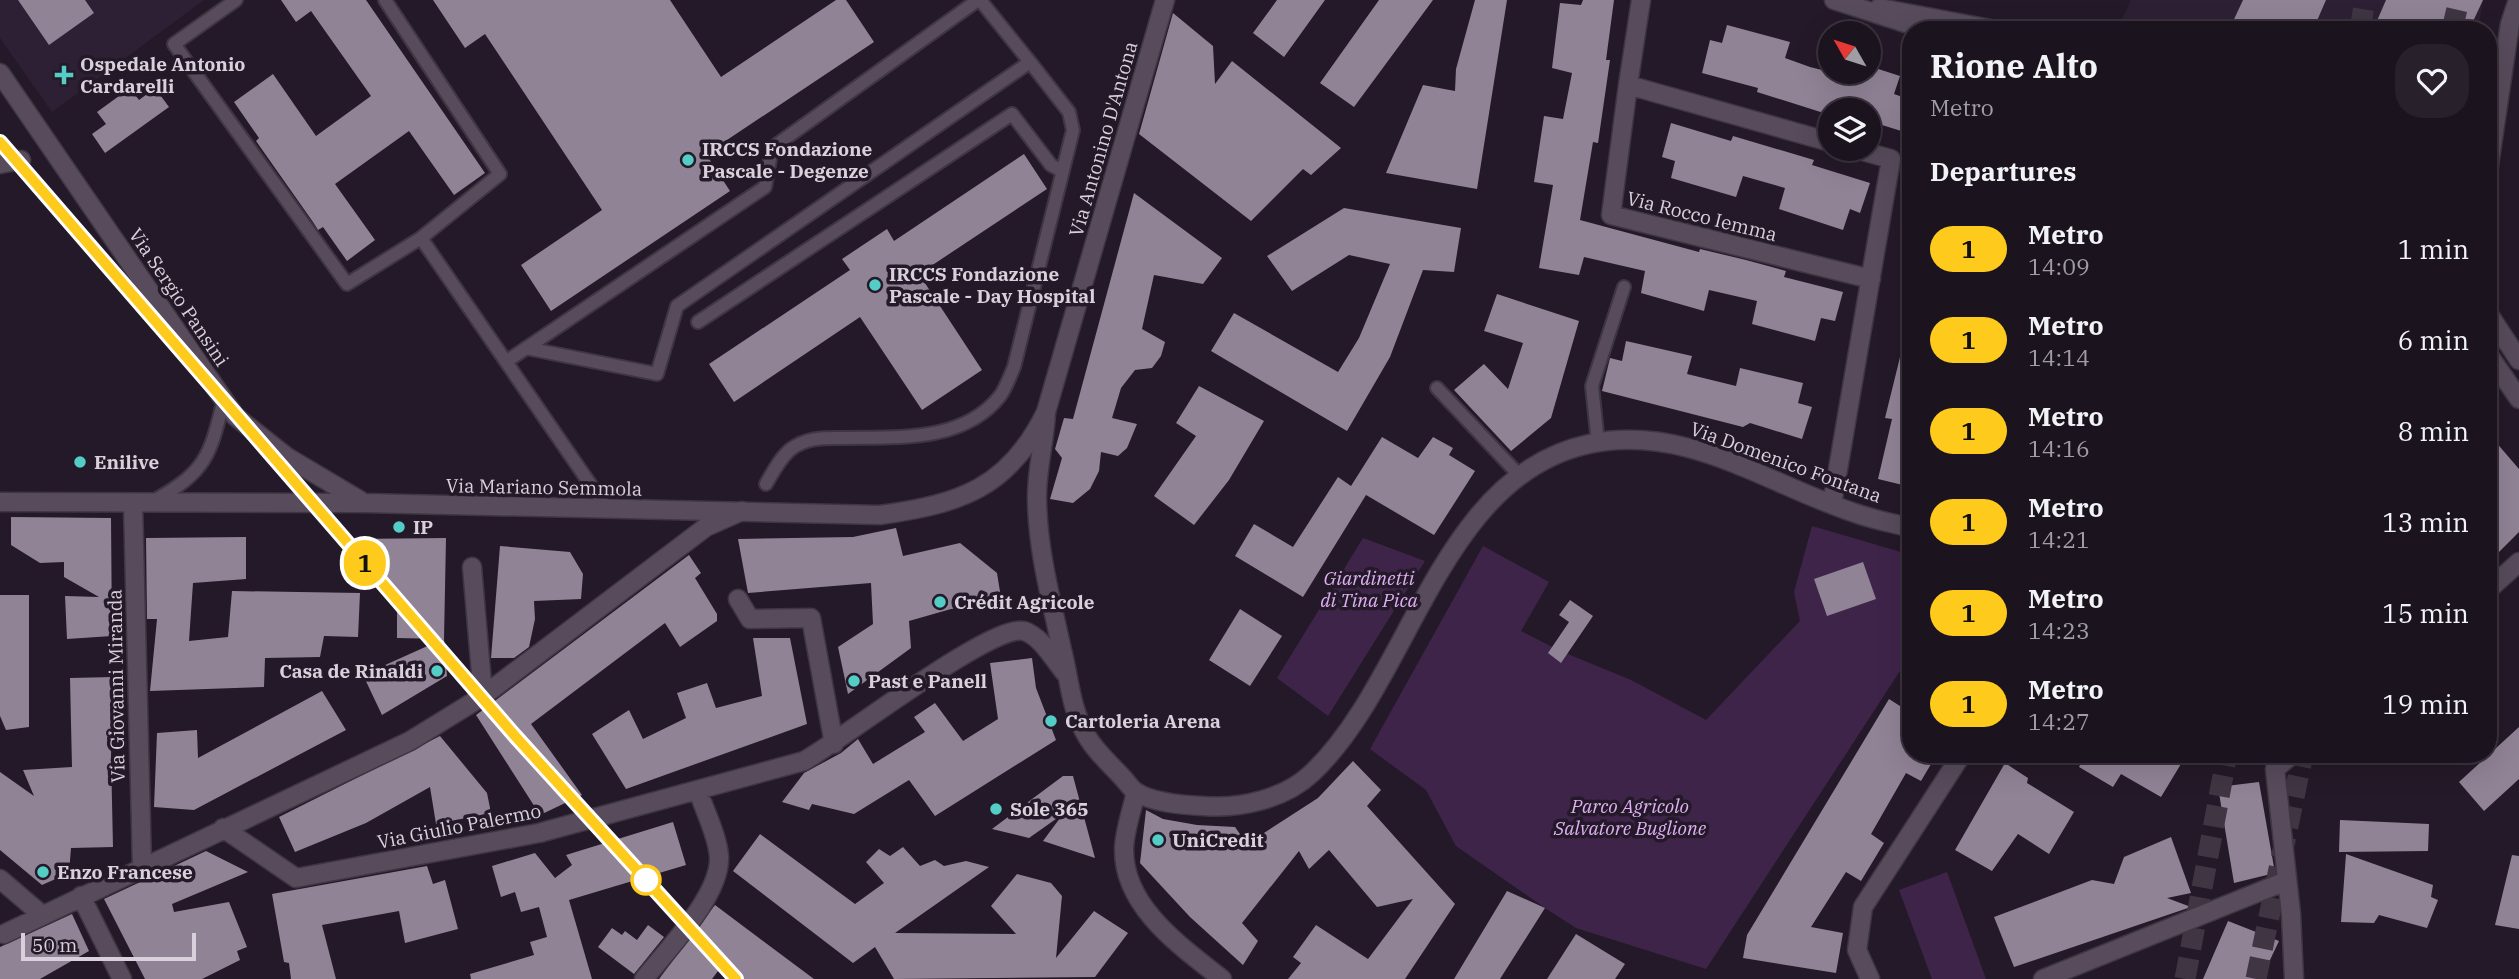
<!DOCTYPE html>
<html lang="en">
<head>
<meta charset="utf-8">
<style>
	body { margin:0; font-family:"IBM Plex Serif",serif; background:#28202b; color:#f1f3f6; height:100vh; display:flex; flex-direction:column; font-size:26px; white-space:nowrap }
	* { box-sizing:border-box; margin:0 }
	p { font-size:23px; color:#a09ea4 }
	.icon { flex:none; width:38px; height:38px; fill:none; stroke:currentColor; stroke-width:2; stroke-linecap:round; stroke-linejoin:round }
	.map { position:relative; flex:1; overflow:hidden }
	.sheet { position:absolute; left:1902px; top:21px; width:595px; height:742px; display:flex; flex-direction:column; background:#1b131e; border-radius:28px; box-shadow:0 7px 28px #0002,0 0 0 2px #39323c }
	.sheet>* { flex:none }
	.badge { padding:0 14px; border-radius:23px; font-size:24px; line-height:46px }
	.needle { width:46px; rotate:309deg }
	.controls { position:absolute; left:1818px; top:21px; display:grid; gap:14px }
	.controls a { display:grid; place-items:center; width:63px; height:63px; border-radius:50%; background:#1b131e; box-shadow:0 7px 28px #0002,0 0 0 2px #39323c; font-size:35px }
	.scale { position:absolute; left:21px; bottom:18px; width:175px; box-sizing:border-box; padding-left:7px; border:4px solid #d8d1dc; border-top:0; font-size:19px; line-height:24px; white-space:nowrap; color:#d8d1dc; -webkit-text-stroke:5px #241928; paint-order:stroke }
	.map>.badge { position:absolute; translate:-50% -50%; box-shadow:0 0 0 4px #fff }
	h2 { padding:0 28px; font-size:26px; line-height:63px }
	.round { display:grid; place-items:center; flex:none; width:74px; height:74px; border-radius:28px; background:#28202b }
	.head { display:flex; align-items:center; justify-content:space-between; height:119px; padding:0 28px }
	h1 { font-size:33px; font-weight:700; line-height:52px }
	ul { padding:0; list-style:none }
	li { display:flex; align-items:center; gap:21px; height:91px; padding:0 28px }
	li div { flex:1 }
	li b { display:block; font-size:26px }
	li em { font-style:normal }
	li .badge { min-width:77px; font-weight:700; text-align:center }
	.map>svg:first-child { display:block }
</style>
</head>
<body>
<div class="map">
<svg width="2519" height="979" viewBox="0 0 2519 979">
	<rect width="100%" height="100%" fill="#241928"/>
	<path fill="#2e2034" d="M0,0h204l-152,112 -52,-74z
		M2131,0h352l-5,30h-361z"/>
	<path fill="#3f244a" d="M1812,526l99,29v99l-205,315 -130,-41 -31,-20 -89,-62 -30,-56 -56,-41 113,-203 66,36 -28,49 37,19 73,30 75,40 94,-99 -6,-29z
		M1363,538l62,23 -97,155 -51,-38z
		M1947,872l39,107h-54l-33,-89z"/>
	<path fill="#908396" d="M18,0h67l9,13 -45,32z
		M281,0h85l119,173 -31,22 -45,-64 -74,53 40,56 -28,21 -24,-34 -5,3 -5,-8 -57,-81 3,-3 -25,-36 39,-28 43,62 55,-40 -60,-85 -15,11z
		M433,0h237l51,77 115,-77h10l28,42 -168,112 24,37 -179,120 -30,-46 81,-55 -117,-176 -20,14z
		M1277,0h48l-41,57 -31,-24z
		M1379,0h54l-79,107 -34,-24z
		M1475,0h32l-30,189 -91,-16 37,-88 32,6 1,-22z
		M1583,0h31l-8,60h4l-12,83 -5,-1 -13,78 119,32 1,-3 46,11 40,11 -2,6 59,15 -8,29 -14,-3 -6,23 -63,-17 5,-23 -48,-11 -5,21 -63,-18 4,-22 -61,-14 -5,18 -40,-7 14,-83 -19,-3 10,-66 19,3 9,-46 -20,-5 8,-65 21,2z
		M2243,0h83l-13,30h-84z
		M2386,0h97l-14,30h-96z
		M1173,13l40,33 2,38 17,-23 109,87 -30,27 -8,-6 -52,52 -112,-87z
		M1727,25l63,17 -5,16 25,9 20,5h39v-6l31,10 -6,18 17,6v34l-42,-13v-11h-39v5l-73,-23 1,-4 -56,-15 8,-33 12,3z
		M130,88l9,12 16,-12 14,19 -64,46 -13,-19 14,-10 -9,-12z
		M1671,123l60,18 2,-5 81,24 -2,5 58,18 -10,30 -10,-4 -7,21 -64,-21 6,-21 -42,-12 -7,21 -65,-19 4,-17 -13,-4z
		M1024,154l23,35 -128,85 63,96 -60,40 -62,-93 -126,85 -25,-38 141,-94 -8,-11 45,-30 7,12z
		M1134,193l88,65 -19,26 -49,-9 -12,54 23,13 -4,14 -9,12 -17,2 -14,18 -9,30 25,6 -10,24 -9,8 -17,-4 -2,19 -9,18 -17,14 -23,-4 12,-41 -7,-9 9,-31 9,1z
		M1344,208l117,20 -7,44 -31,-2 -33,87 -43,74 -136,-80 23,-38 104,59 21,-34 31,-74 -41,-9 -57,36 -25,-35z
		M1497,294l82,27 -28,97 -40,33 -57,-61 30,-26 24,25 15,-46 -39,-12z
		M1626,341l66,15 -5,18 49,12 4,-18 63,15 -5,20 14,4 -10,32 -52,-16 -7,4 -141,-36 8,-33 12,3z
		M1904,341l7,1v145l-33,-8 14,-60 -7,-1z
		M1199,386l65,35 -35,59 -35,45 -40,-29 42,-60 -20,-13z
		M2488,433l31,36v63l-31,31z
		M1382,437l36,21 15,-21 20,11 -4,7 26,16 -41,64 -73,-43 5,3 -63,102 -68,-41 19,-32 39,23 45,-70 13,9z
		M11,517l100,1 1,118 -45,3 -2,-43 34,1 -35,-20v-15l-24,1 -29,-18z
		M896,528l7,28 57,-13 37,30 5,31 -51,5 -42,12 2,27 -63,46 -10,-47 35,-23 -2,-41 -123,10 -10,-54 115,-2z
		M246,537v42l-53,4 -4,58 39,-4 4,-46 128,2 -2,44 -34,-1 -4,21 -55,1 -1,29 -114,4 7,-72h-10l-1,-81z
		M446,538l-2,101 3,37 -65,39 -19,-40 80,-36 -46,-1v-50l-44,-3 -1,-46z
		M500,546l70,6 13,22 -2,25 -47,2 1,18 -6,28 -15,11h-23z
		M689,555l12,18 -6,5 22,36v7l-37,26 -15,-24 -134,101 51,71 -42,20 -64,-100z
		M1863,562l13,37 -49,17 -13,-37z
		M0,595h29v132l-23,3 -6,-14z
		M1570,600l23,16 -32,47 -13,-10 21,-31 -10,-7z
		M1240,609l42,27 -32,50 -41,-26z
		M753,638h37l17,86 -181,65 -34,-55 37,-24 14,29 43,-21 -9,-25 30,-10 9,25 46,-12z
		M1032,658l4,30 20,52 -121,76 -26,-36 -55,34 -42,-10 -3,6 -27,-8 22,-29 37,-20 17,-14 15,25 52,-32 -11,-15 21,-14 28,38 35,-22 -8,-56z
		M113,677l-2,79 2,91 -42,1 -2,25 -27,12 -42,-35v-78l34,24 -11,-26 49,-3 -2,-89z
		M322,691l24,39 -152,80 -40,-3 3,-74 40,-3 1,28z
		M1889,699l22,14v41h26l-16,27 -15,-8 -35,61 13,9 -23,38 -15,-9 -35,55 32,6 -7,40 -93,-15 4,-23z
		M2519,727v52l-35,32 -25,-29z
		M440,736l47,57 4,20 -55,11 -6,-37 -64,36 -71,29 -16,-35z
		M2086,754h101l-26,43 -40,-23 -8,13 -34,-20z
		M1353,761l28,29 -14,16 88,98 -50,75h-117l13,-16 -8,-6 23,-32 52,34 45,-60 -36,8 -48,-57 -20,19 -10,-18 -57,72 16,18 -15,24 -53,-48 -50,-54 6,-53 17,9 34,6 38,2 12,17 71,-46z
		M2005,763l23,15 -1,5 47,29 -25,42 -31,-20 -26,37 -37,-21z
		M1063,776h10l22,82 -52,-17 20,-27 -34,24 -37,-9z
		M2259,782l16,91 -41,10 -16,-96z
		M2340,820l89,4 -1,27 -89,1z
		M673,822l13,43 -117,35 23,79h-121l-1,-5 64,-19 -4,-13 17,-5 -8,-30 -18,5 -6,-20 -14,5 -9,-31 43,-13 20,25 17,-13 -6,-10z
		M760,834l95,70 29,-21 -18,-21 13,-13 11,7 13,-9 17,19 15,-6 9,6 22,-5 23,6 -94,66 121,1 -25,-28 26,-32 34,9 11,13 -6,62 38,-47 34,22 -33,44 -201,2 -19,-32 -22,16 -120,-92z
		M2171,837l20,56 -24,5 24,9 -177,60 -20,-50 98,-37 22,4 10,-27z
		M206,851l42,21 -76,32 2,8 55,-10 18,45 -10,4 3,9 -38,19h-57l-41,-80z
		M2346,854l87,31 -2,12 7,3 -11,28 -48,-13 -5,8 -33,-1z
		M2512,855l7,1v73l-24,-4z
		M427,866l6,18 12,-4 13,49 -53,14 -6,-32 -77,14 14,54h-45l-2,-16 -5,-1 -12,-68z
		M1507,891l38,17 -45,71h-46z
		M715,905l99,74h-75l-18,-12 -9,12h-53z
		M72,914l17,37 -49,28h-40v-32z
		M2228,921l51,20 -18,38h-58z
		M648,925l16,12 -30,37 -36,-27 14,-19 10,7 3,-4 12,9z
		M1576,934l49,30 -10,15h-68z"/>
	<g fill="none" stroke-linecap="round" stroke-linejoin="round">
		<path stroke="#3f3543" stroke-width="21" stroke-dasharray="21 10" stroke-linecap="butt" d="M2360,30l5,-30
			M2452,30l7,-30
			M2185,979l42,-225
			M2256,979l47,-225"/>
		<defs>
			<path id="lane" d="M236,0l-62,44 173,240 74,-46 79,-64 -115,-174
				M980,0l50,62
				M421,238l187,272
				M698,322l314,-208 39,51 11,6
				M526,348l131,26 20,-68 353,-244 39,50 4,18 -59,237c-4,9 -8,21 -14,29 -37,47 -104,41 -157,42 -19,0 -36,-1 -52,11 -11,9 -18,23 -25,35
				M507,361l258,-174 7,-39 206,-148
				M1437,388l83,88
				M1598,443l-6,-57 32,-99
				M155,500c52,-29 55,-45 69,-101"/>
			<path id="street" d="M1641,0l-13,85 202,57
				M1879,8l117,22
				M1628,85l-17,130 260,64
				M0,164l21,-4
				M2488,172l22,-148 8,-24
				M1046,412c-1,29 -10,59 -9,89 1,51 14,98 25,149 7,26 8,54 21,79 9,19 25,33 39,48 4,4 9,12 14,15 17,11 47,13 67,14 37,3 82,-7 109,-33 99,-93 127,-297 277,-329 98,-21 179,41 269,70 17,6 35,9 53,14
				M133,504l9,362
				M1832,504l59,-345 -36,-10
				M472,567l11,129
				M2488,590l31,-28
				M738,599l12,20 61,-1 23,126
				M2293,754l-18,15 16,145 3,65
				M1136,792c-4,18 -12,40 -12,58 0,58 58,97 98,129
				M223,828l73,50 243,-45 265,-72c38,-21 188,-138 220,-130 17,5 30,29 41,42
				M0,879l42,36
				M81,896l41,83
				M4,934l406,-193 73,-45 223,-169 36,-16
				M644,979c23,-29 77,-84 75,-122 -1,-21 -15,-47 -21,-67
				M1870,979l-13,-29 6,-43 99,-153
				M2043,979l243,-98"/>
			<path id="secondary" d="M1834,0l93,30
				M0,73l235,343 52,41 74,44
				M2488,313l31,47
				M2488,354l31,45
				M0,502l364,1 516,12c80,-11 129,-27 166,-103l119,-412"/>
		</defs>
		<use href="#lane" stroke="#3e3642" stroke-width="16"/>
		<use href="#street" stroke="#3e3642" stroke-width="21"/>
		<use href="#secondary" stroke="#3e3642" stroke-width="21"/>
		<use href="#lane" stroke="#574b5c" stroke-width="12"/>
		<use href="#street" stroke="#574b5c" stroke-width="18"/>
		<use href="#secondary" stroke="#574b5c" stroke-width="18"/>
	</g>
	<g fill="none" stroke-linecap="round" stroke-linejoin="round">
		<defs>
			<path id="line" d="M0,142l515,594 221,243"/>
		</defs>
		<use href="#line" stroke="#fff" stroke-width="16"/>
		<use href="#line" stroke="#feca1b" stroke-width="10"/>
	</g>
	<g fill="#54cdc7" stroke="#241928" stroke-width="2.5">
		<path d="M60.5 64.5h7v7h7v7h-7v7h-7v-7h-7v-7h7z"/>
		<circle cx="688" cy="160" r="7"/>
		<circle cx="875" cy="285" r="7"/>
		<circle cx="80" cy="462" r="7"/>
		<circle cx="399" cy="527" r="7"/>
		<circle cx="940" cy="602" r="7"/>
		<circle cx="437" cy="671" r="7"/>
		<circle cx="854" cy="681" r="7"/>
		<circle cx="1051" cy="721" r="7"/>
		<circle cx="996" cy="809" r="7"/>
		<circle cx="1158" cy="840" r="7"/>
		<circle cx="43" cy="872" r="7"/>
	</g>
	<circle fill="#fff" stroke="#feca1b" stroke-width="3.5" cx="646" cy="880" r="14"/>
	<g text-anchor="middle" stroke-width="7" stroke-linejoin="round" paint-order="stroke">
		<g font-size="19" font-weight="bold" fill="#d8d1dc" stroke="#241928" text-anchor="start">
			<text x="80" y="71">Ospedale Antonio<tspan x="80" dy="22">Cardarelli</tspan></text>
			<text x="702" y="156">IRCCS Fondazione<tspan x="702" dy="22">Pascale - Degenze</tspan></text>
			<text x="889" y="281">IRCCS Fondazione<tspan x="889" dy="22">Pascale - Day Hospital</tspan></text>
			<text x="94" y="469">Enilive</text>
			<text x="413" y="534">IP</text>
			<text x="954" y="609">Crédit Agricole</text>
			<text x="423" y="678" text-anchor="end">Casa de Rinaldi</text>
			<text x="868" y="688">Past e Panell</text>
			<text x="1065" y="728">Cartoleria Arena</text>
			<text x="1010" y="816">Sole 365</text>
			<text x="1172" y="847">UniCredit</text>
			<text x="57" y="879">Enzo Francese</text>
		</g>
		<g font-size="19" fill="#d8d1dc" stroke="#241928">
			<text transform="translate(1103 139) rotate(-74)" y="7">Via Antonino D'Antona</text>
			<text transform="translate(1702 216) rotate(14)" y="7">Via Rocco Iemma</text>
			<text transform="translate(179 297) rotate(56)" y="7">Via Sergio Pansini</text>
			<text transform="translate(1786 462) rotate(20)" y="7">Via Domenico Fontana</text>
			<text transform="translate(544 487) rotate(1)" y="7">Via Mariano Semmola</text>
			<text transform="translate(116 686) rotate(-91)" y="7">Via Giovanni Miranda</text>
			<text transform="translate(459 826) rotate(-11)" y="7">Via Giulio Palermo</text>
		</g>
		<g font-size="19" font-style="italic" fill="#dfaff4" stroke="#241928">
			<text x="1369" y="585">Giardinetti<tspan x="1369" dy="22">di Tina Pica</tspan></text>
			<text x="1630" y="813">Parco Agricolo<tspan x="1630" dy="22">Salvatore Buglione</tspan></text>
		</g>
	</g>
</svg>
<div class="controls">
<a><svg class="needle" viewBox="-14 -14 28 28"><path d="M0-13l5 13h-10z" fill="#e53935"/><path d="M0 13l5-13h-10z" fill="#a09ea4"/></svg></a>
<a><svg class="icon" aria-label="layers" viewBox="0 0 24 24"><path d="M12 4l9 5-9 5-9-5zM3 14l9 5 9-5"/></svg></a>
</div>
<div class="scale">50 m</div>
<b class="badge" style="left:365px;top:563px;background:#feca1b;color:#111">1</b>
<section class="sheet">
<div class="head"><div><h1>Rione Alto</h1><p>Metro</p></div><a class="round"><svg class="icon" aria-label="heart" viewBox="0 0 24 24"><path d="M12 20l-8-8c-3-5 5-10 8-4 3-6 11-1 8 4z"/></svg></a></div>
<h2>Departures</h2>
<ul>
<li><span class="badge" style="background:#feca1b;color:#111">1</span><div><b>Metro</b><p>14:09</p></div><em>1 min</em></li>
<li><span class="badge" style="background:#feca1b;color:#111">1</span><div><b>Metro</b><p>14:14</p></div><em>6 min</em></li>
<li><span class="badge" style="background:#feca1b;color:#111">1</span><div><b>Metro</b><p>14:16</p></div><em>8 min</em></li>
<li><span class="badge" style="background:#feca1b;color:#111">1</span><div><b>Metro</b><p>14:21</p></div><em>13 min</em></li>
<li><span class="badge" style="background:#feca1b;color:#111">1</span><div><b>Metro</b><p>14:23</p></div><em>15 min</em></li>
<li><span class="badge" style="background:#feca1b;color:#111">1</span><div><b>Metro</b><p>14:27</p></div><em>19 min</em></li>
</ul>
</section>
</div>
</body>
</html>
